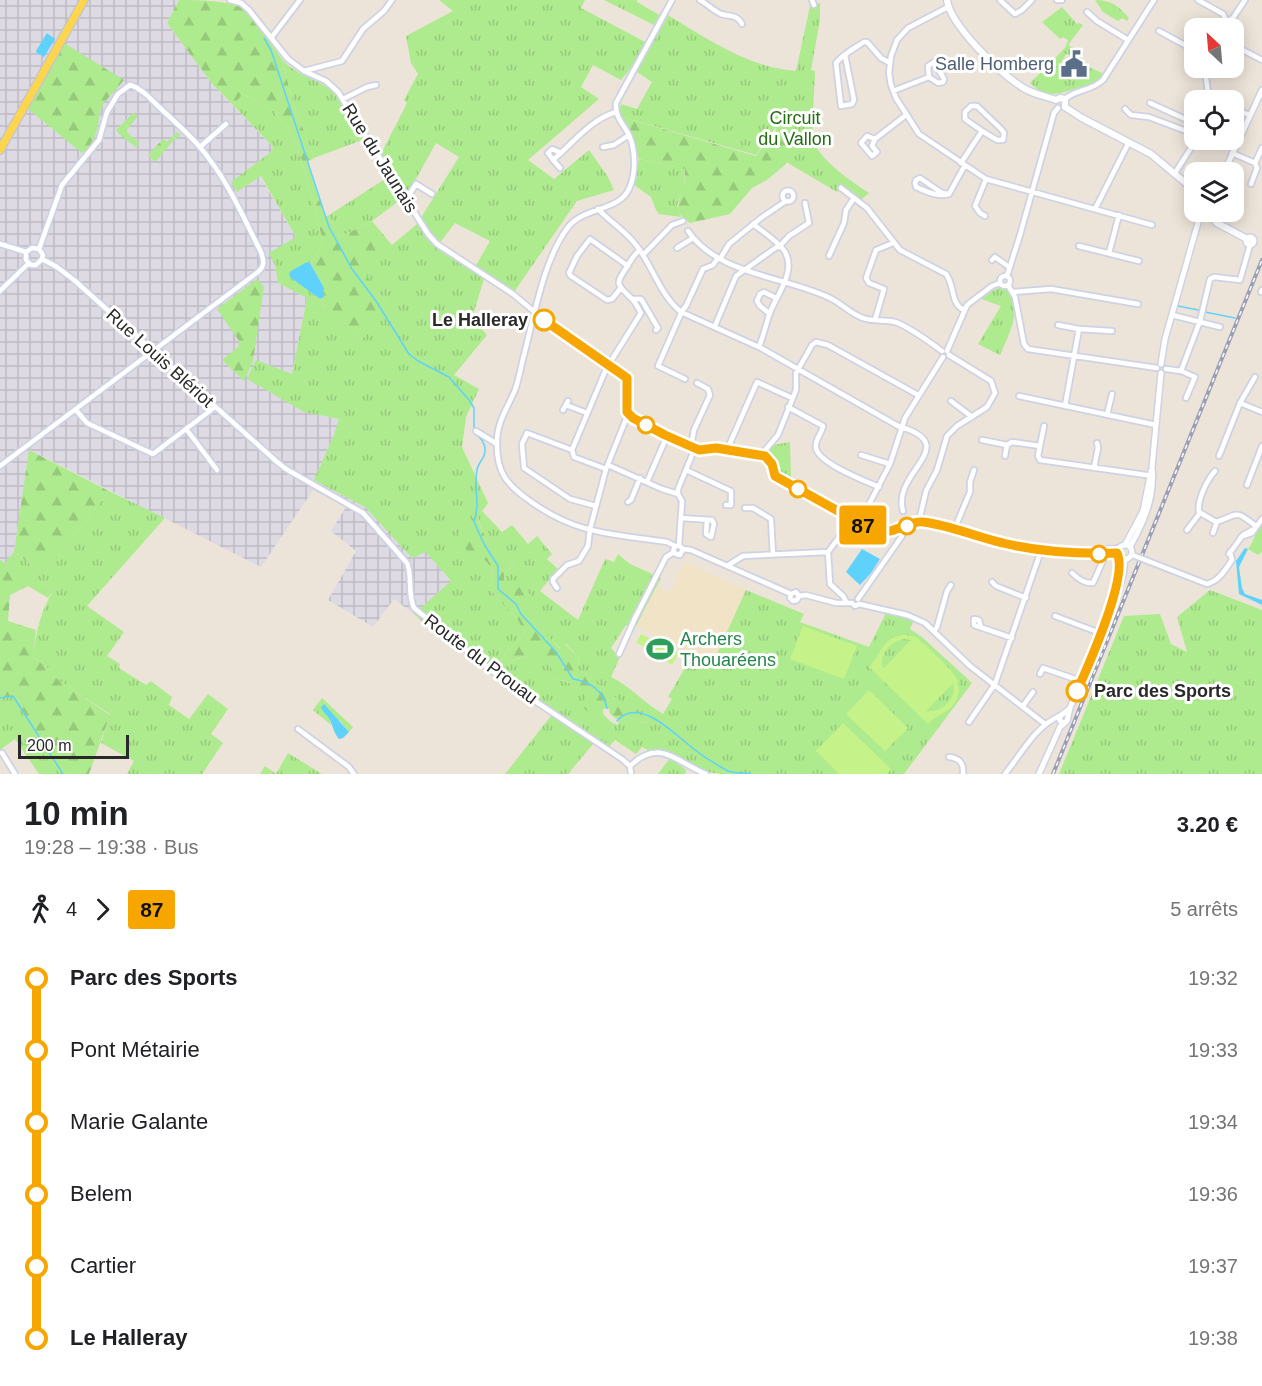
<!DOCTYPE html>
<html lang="fr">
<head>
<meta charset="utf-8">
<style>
	body { margin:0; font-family:Arial,sans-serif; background:#f2f2f2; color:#202124; height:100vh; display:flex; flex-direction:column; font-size:22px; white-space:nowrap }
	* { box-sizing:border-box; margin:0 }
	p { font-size:20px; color:#757577 }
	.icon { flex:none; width:33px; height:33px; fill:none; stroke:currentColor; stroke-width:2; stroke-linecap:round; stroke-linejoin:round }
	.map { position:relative; height:774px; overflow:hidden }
	.panel { display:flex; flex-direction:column; background:#fff; flex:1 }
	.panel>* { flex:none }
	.badge { padding:0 12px; border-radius:4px; font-size:21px; line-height:39px }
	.needle { width:39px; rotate:334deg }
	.fabs { position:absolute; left:1184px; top:18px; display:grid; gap:12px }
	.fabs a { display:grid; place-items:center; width:60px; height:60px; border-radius:12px; background:#fff; box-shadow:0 3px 15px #0003; font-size:30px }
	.scale { position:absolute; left:18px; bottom:15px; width:111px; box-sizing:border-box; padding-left:6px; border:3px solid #292929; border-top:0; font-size:16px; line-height:21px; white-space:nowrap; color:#292929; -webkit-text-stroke:4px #fff; paint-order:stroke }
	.map>.badge { position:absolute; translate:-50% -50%; box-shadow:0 0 0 3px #fff }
	.legs { display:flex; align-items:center; gap:9px; height:66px; padding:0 24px; font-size:20px }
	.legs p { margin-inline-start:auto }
	.headline { display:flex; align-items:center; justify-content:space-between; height:102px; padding:0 24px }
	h1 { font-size:33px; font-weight:800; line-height:45px }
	ul { padding:0 24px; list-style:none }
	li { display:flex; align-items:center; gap:21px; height:72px; font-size:22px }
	li i { display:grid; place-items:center; width:9px; height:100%; margin:0 8px; background:currentColor }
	li i::after { content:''; width:15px; height:15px; margin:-8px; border:4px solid; border-radius:50%; background:#fff }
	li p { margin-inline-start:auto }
	li:first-child i { background:linear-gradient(#0000 50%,currentColor 0) }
	li:last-child i { background:linear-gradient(currentColor 50%,#0000 0) }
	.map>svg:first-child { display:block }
</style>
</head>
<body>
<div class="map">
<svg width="1262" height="774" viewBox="0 0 1262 774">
	<defs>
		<pattern id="industrial-grid" width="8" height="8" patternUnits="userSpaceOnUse" patternTransform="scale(1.5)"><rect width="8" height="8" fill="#dddae4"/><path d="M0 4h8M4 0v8" fill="none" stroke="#bebbc4"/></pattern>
		<pattern id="grass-tufts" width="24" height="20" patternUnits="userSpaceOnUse" patternTransform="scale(1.5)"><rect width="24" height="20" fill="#aeea8e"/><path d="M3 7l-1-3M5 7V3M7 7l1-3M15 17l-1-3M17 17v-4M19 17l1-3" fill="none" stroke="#96c97a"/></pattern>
		<pattern id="forest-firs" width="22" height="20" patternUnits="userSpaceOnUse" patternTransform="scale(1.5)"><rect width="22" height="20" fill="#aeea8e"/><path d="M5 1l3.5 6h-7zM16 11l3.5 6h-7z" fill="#96c97a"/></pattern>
	</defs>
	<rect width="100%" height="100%" fill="#ede4d9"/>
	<path fill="url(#industrial-grid)" d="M0,0h179l-12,23 46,62 60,62 -2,5 -39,30 28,-6 36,61 -21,28 3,18 29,15 -15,76 12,38 35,7 -5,16 -20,45 51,27 47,51 14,-7 25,31 -37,32 -20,-15 -21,28 -45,-27 28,-49 -25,-20 15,-24 -33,-17 -52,77 -231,-117 -16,102 -9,11 -5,-3z"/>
	<path fill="#f1e3c6" d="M684,562l62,28 -34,76 -76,-40 21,-39 14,5z"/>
	<path fill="url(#grass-tufts)" fill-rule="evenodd" d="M439,0h146l-4,8 68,36 17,-30c40,24 83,54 130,57l14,-65 10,-3v17l-9,50 4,1c0,13 -4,62 -1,71 7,19 38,40 55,51l-8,7 -19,-14 -5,6 -49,-29 -13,-35 -19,27 -134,-38 -3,-4 2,-9 16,5 15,-27 -21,-14 -10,12 -28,-15 -12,22 18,12 -71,61 26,19 35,-29 19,27 6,13 -37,11 -63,91 -39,-25 15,-26 -35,-18 -19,25 48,31 -12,39 15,17 -33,40 25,14 -13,28 -4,30 26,56 -6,8 20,21 10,-7 16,19 9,-8 15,18 -5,5 11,10 -18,22 38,29 27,-61 9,3 4,-8 12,10 31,14 -25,48 -10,-1 -15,23 9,9 -9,20c19,9 33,26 52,37l9,-15 -4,-2 24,-41 20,9 34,-75 58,24 -4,8 69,25 17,-34 28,7 -4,9 12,8 50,46 -68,91h-183l-13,-2 -24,-10 -12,-9 -9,-3 -12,2 -9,-5 -6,7 -21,-14 -10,12 -12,-8 -25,30h-63l49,-62 -48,-34 -63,-52 -7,8 -22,-20 37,-33 -25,-29 -14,6 -47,-51 -51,-27 20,-45 5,-16 -35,-7 -57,-33 9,-19 36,14 15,-76 -29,-15 -3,-18 -6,-12 27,-16 -35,-61 -24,16 -6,-10 40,-30 2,-5 -40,-42 10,-11 30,16 24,33 26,98 -6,14 -7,8 -3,-1 -16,16 29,21 5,8 37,32 25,-36 -23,-29 28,-29 25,-21 42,-67 -23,-14 -29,52 -35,26 -32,16 -11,-22 64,-41 -12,-20 26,-51 -3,-3 14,-26 -7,-11 -5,-27 47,-25zM478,516c5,22 16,38 36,49l-10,10v12c13,9 20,21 29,33 8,11 19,20 28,29l4,-6 15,16 -3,10 70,52 -3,2 -16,-6 -9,4 -1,4 -7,-3 -8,-8 -7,7 -8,-27 -21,-12 -14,-4 -1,-11c-20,-12 -21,-13 -43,-5l-5,-7 21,-22 -9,-16 -21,-21 -4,-9 2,-18 -11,-12z
		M604,0h33v2l24,14 -5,10z
		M1095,0c16,0 24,6 34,18l-2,3 -5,-3 -4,3 -15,-9z
		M1062,7l15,17 2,-1 4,2 -15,20 16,8 -3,5 -10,-5 -1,2 -4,-1 -6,11 20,13 9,-11 15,7c-9,11 -17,12 -30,15 -18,6 -29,9 -44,-6l35,-35 3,-8 -5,-3 -3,2 -18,-17z
		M282,59c14,17 35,19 52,33 11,9 22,33 31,47l-51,19 -22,-59z
		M639,159l46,10 -1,18 -7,18 4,12 -22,-3 -3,-4 -5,-13 -17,-12z
		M1004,286c22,19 5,48 -4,69l-22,-11 23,-38 -20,-7 13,-9z
		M790,442l1,36 -13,-5 -5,-15 -7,-6 7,-7z
		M109,491l56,27 -78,88 37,26 -17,24 13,8 -1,4 27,17 5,-4 21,16 -3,8 20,14 19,-25 20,15 -17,25 12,9 -21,31h-75l7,-13 -33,-18 9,-29 -61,-40 1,-4 -17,-13c3,-23 7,-47 21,-67l-49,-27 9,-11 30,22z
		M1262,522v30l-4,3 -10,-6c6,-8 8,-18 14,-27z
		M1210,590l52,20v164h-203l65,-158 36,-2 11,30 16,8 -10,-35z
		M13,696l50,78h-24l-24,-35 -15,11v-52z
		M322,698l31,29 -4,5 -9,-11 -10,-2 1,6 -18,-15z
		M288,753l34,21h-62l5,-8 11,8z
		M670,758l16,12 -1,4h-27z"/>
	<path fill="url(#forest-firs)" d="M179,0c22,0 47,0 67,9l36,50 10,40 22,59 -7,4 18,55 4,-2 11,22 32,-16 20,24 -27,29 22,29 1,9 -9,5 -17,22 -37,-32 -5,-8 4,-2v-9l-14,-25 7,-8 6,-14 -26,-98 -24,-33 -30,-16 -10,11 -20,-20 -46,-62z
		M64,43l60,37c-6,8 -13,14 -19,22 -11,15 -1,34 -23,51l-54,-44z
		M133,113l5,3 -12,15 14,13 -4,3 -16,-12 -4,-5z
		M622,117l134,39 16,-23h5l14,20 -5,11 -19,16 -15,8 -22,26 -40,9c-17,-12 -12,-17 -7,-34 2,-6 2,-14 2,-20l-46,-10 -8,-28z
		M177,132l4,3 -8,6 -18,21 -7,-7 15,-16 4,3z
		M257,279l7,8 -11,74 -9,20 -22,-21 16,-13 1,-6 -22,-32z
		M29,450l80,41 -65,83 -30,-22z
		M477,515c6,23 17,38 37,50l-10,10v12l9,6 8,-7 10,9 -5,13 7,12 27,29 4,-6 16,16 -3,10 70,51 -3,3 -16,-6 -9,4 -9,-7 -1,-5h-6v5l-6,7 -13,-13 3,-14 -20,-12 -14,-4 -2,-11c-17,-11 -22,-14 -42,-5l-5,-7 21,-22 -9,-16 -21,-21 -4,-9 2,-18 -11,-12 -12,-3 -15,-17z
		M0,560l54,30 -6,8 -20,-12 -18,9 -2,26 28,9 -3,27 17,13v4l60,41 -21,59h-26l-50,-77 -13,1z"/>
	<path fill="#c6f389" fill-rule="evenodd" d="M803,626l54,20 -13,33 -54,-20z
		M641,634l38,19 -7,12 -36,-23z
		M901,635c5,0 9,0 14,2 8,5 40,35 43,44 1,4 1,10 0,14 -3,16 -21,19 -30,29l-59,-57c12,-12 13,-28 32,-32zM904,639l7,1 -28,29c-4,-15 7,-27 21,-30zM953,683c5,15 -11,30 -27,28z
		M869,690l39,38 -23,23 -39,-37z
		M843,723l48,46 -4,5h-48l-23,-23z"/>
	<path fill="#5fd2fc" d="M47,33l8,6 -11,18 -7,-4 -1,-2z
		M307,262l3,1 14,25v9l-4,2 -29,-21 -2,-4 2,-3z
		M1245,548l3,1 -9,18 3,21 3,6 17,6v5l-23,-11 -3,-33z
		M862,549l18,10 -9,14 -11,12 -14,-13z
		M324,704l25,28 -6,6 -4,1c-5,-6 -6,-12 -9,-19 -2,-5 -7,-7 -9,-13z"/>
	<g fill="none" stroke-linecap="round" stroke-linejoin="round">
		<path stroke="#5fd2fc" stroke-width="1.5" d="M264,38l7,12 58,177 23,42 24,32 33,53 9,7 31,16 20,23 5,8v20
			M1178,306l20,4
			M1205,312l30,6
			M475,433c5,5 10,9 10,16 1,9 -7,13 -8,21 -4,19 4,31 -3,52l10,22 14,22v23l18,15 5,10 35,38 17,27c16,2 31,12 34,29
			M0,698l13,-2 50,78
			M617,721c21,-25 55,11 72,24 9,8 28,20 39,26 7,3 16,1 23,3"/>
		<defs>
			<path id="minor" d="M230,0l11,3 8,7 39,49 16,12 22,10 12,11 90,142 9,10 76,50 42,35 21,12 51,37 1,36 -22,55 -16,60 -2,17 -9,15 -12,4 -14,14v3l4,6
				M672,0l-56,103c-1,15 7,20 13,32 7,16 7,39 0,54 -10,22 -44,18 -60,37 -25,31 -35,91 -45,129 -3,11 -5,24 -9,35 -7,17 -18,32 -18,51 -1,31 9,43 33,60 47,34 83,33 137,41l8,4
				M700,0c7,4 14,11 21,14 9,3 16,0 21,10
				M812,0l2,5
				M1000,0l15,14 7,-4 10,-10
				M1057,0h5
				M1198,0l25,14 5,10 -2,4
				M948,7l-40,21 -11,12 -6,16 -2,17 2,12 5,13 23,36 67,45 166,46
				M1087,12l10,9 31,19
				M1228,21l5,-3 12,-18
				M1159,31l35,19
				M271,38l29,-38
				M1233,45l29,15
				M845,55l9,45 -2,4 -11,2 -5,-43c7,-9 19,-15 28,-21h3l14,16 9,5
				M304,71l38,-10 21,-32 21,-18 8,-11
				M893,91l36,-14 9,6 5,-1 1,-3 -10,-17 -6,4 1,11
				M343,99l24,-12 9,-2
				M1065,99c11,-10 27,-8 38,-19l51,-80
				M1209,100l-3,-22 3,-10
				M1150,103l44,20
				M1125,109l6,6 18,2 45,17
				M1233,109l17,6
				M875,139l-8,-3 -6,7 11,13 5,-4 -5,-6 3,-7 31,-24
				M200,147l26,-23
				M603,147l11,-2 15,-10
				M561,153l-9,-4 -4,4 5,7c19,-16 38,-41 63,-48
				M1232,153l23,10 2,5 -6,16
				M553,160l7,8
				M961,163l21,-32 -17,-12v-7l6,-6h6l24,23 3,4 -1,7h-6l-15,-9
				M1255,163l7,-15
				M1204,172l2,-3 4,-2 11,5
				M1175,173l21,-33
				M841,188l26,20 33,42 46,24c9,11 4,30 18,36
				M782.5 196a5.5 5.5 0 1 1 11 0a5.5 5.5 0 1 1-11 0Z
				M949,194l-7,-1 -22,-15 -4,2 -1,3 1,4c12,5 21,10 33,7l16,-29
				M406,200l10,-16 16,10
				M598,209c13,14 31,24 41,40 15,21 22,47 42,63l80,36 137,78c67,19 -7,46 5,85
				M1095,209l34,-67
				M985,216l-5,-3 -5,-7 11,-27
				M753,224c10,8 26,18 32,28 12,20 -10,45 -16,63 -3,11 -6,21 -10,32
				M688,231c31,45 98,45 144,68 11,6 19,15 31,19 10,4 22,1 32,4 13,4 36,21 47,29
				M0,244l26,8
				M1079,246l60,15
				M779,247l10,-11 20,-13 -4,-20
				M677,248l16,-10
				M26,252v8l5,5h5l6,-6
				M26,252l6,-4 7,1 4,6 -1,4
				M1109,253l10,-38
				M643,255l29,-30 11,-4
				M829,256l15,-33 2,-13 8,-12
				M42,259l15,8 17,13 202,181 10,8 77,44 44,50c6,15 0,30 7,45l88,71 120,80 8,7 1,8
				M720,259l9,-15 32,-26 25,-17
				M992,260l3,-3 14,10
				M1000 281a5 5 0 1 1 10 0a5 5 0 1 1-10 0Z
				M1007,276l13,-41 34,-122 4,-5
				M1008,285l7,12 9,47 4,5 129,19
				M620,289l-8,10 -5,1 -36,-24 -2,-3 8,-17 13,-17 38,27
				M0,291l29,-28
				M1013,292l38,-3 87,15
				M1261,292l1,-2
				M633,299h8l17,29 -2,2
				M770,314l-10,-8 -3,-5 3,-7 4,-2 12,6
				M1172,315l48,12
				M875,320l9,-31 -15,-6 -3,-5 10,-28 17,-7
				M1058,325l21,4 33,2
				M715,326l21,-50 42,-30
				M947,351l20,-46 25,-19 8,-3
				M1166,369l15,2 14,6 -9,21
				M1181,371l19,-50 10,-42 4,-2 26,3 10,-35
				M685,379l-27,-13 24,-55 4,-5 17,-37 10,-4 5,-7
				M1019,396l137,29
				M951,401l21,16
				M1240,403l22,9
				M566,405l21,8
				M1065,406l14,-77
				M788,407l35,19c-1,8 -9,14 -7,22 2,15 49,33 63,39
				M76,410l11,13 66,31 62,-47
				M563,410l5,-9
				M628,414l37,21 34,15 17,-2 49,8 7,8 3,12 99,55c20,5 34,-11 49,-9 27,3 53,15 80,21 37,9 77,11 114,10
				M1107,415l5,-21
				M187,430l30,40
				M476,431l21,13
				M982,440l25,5
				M691,446l3,-16 16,-35 -2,-6 -11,-6
				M1040,446l4,-20
				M572,450l-45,-17 -5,11 2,24 46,31 26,7
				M727,450l30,-68 35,16
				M761,455l17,-20 18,-45v-17l16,-28 4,-3 12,3 90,50
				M861,455l29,9
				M1005,456l2,-11 5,-3 28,4 -2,10 2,4 113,16
				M1219,456l21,-53 15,-26
				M608,465l54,24 16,5
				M0,466l258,-194c7,-6 6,-11 3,-20 -16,-31 -30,-64 -51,-92 -14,-20 -33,-36 -51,-53 -8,-8 -18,-19 -29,-22l-12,9 -11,18 -8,28 -37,45 -23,64
				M1094,468l4,-20 -1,-5
				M606,469l-32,-12 -2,-7 34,-81 35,-56c-3,-5 -6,-12 -11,-16 -16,-15 -13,-14 -2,-32 4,-6 6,-11 12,-15
				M686,470l45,21v14h-5
				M1215,471c-8,9 -18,29 -16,41l17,10c24,-8 18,-13 40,4
				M647,482l20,-46
				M1247,485l15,-39
				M628,502l3,-2 9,-22
				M745,508h8l18,11 2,36
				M681,518l31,2 2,4 -3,13 -5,-3 1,-14
				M919,521l7,-30 11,-21 10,-34 10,-10 30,-19 8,-14 -4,-12 -42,-26
				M954,530l16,-38v-10l4,-12
				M1187,530l13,-17
				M1213,533l4,-11
				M1241,537l11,-4 10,-14
				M679,545l3,-44 -4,-7v-5l17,-41
				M683,549l-3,6 -4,-1 -3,-3 2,-5h5l3,3 8,1 100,44 5,-2 3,4
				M828,552l23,-31 15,-11 24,-46 15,-46 38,-61
				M828,552l2,32 13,12 4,7
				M1088,552l31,-4
				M1229,554l14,-19 11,-6
				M1148,561l59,23c12,-3 18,-14 25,-24l-2,-8
				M727,566l16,-10 85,-4
				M1072,573c6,6 13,11 21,10l15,-34
				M992,582l4,4 30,12
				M791,594l-1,4 3,3 4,-1 2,-4 7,-1 30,8h16l3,3 4,-2 48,11 18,8 45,43 75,58
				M858,599l44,-63 -1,-8
				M1055,616l45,17
				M981,627l-2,-7 -5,-1v6l38,13
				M934,631l3,-4 10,-36 4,-6
				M619,654l16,-36 31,-61 8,-5
				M1040,674l3,-6 38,13
				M1023,706l10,-14
				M969,722l26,-38 47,-136
				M298,729l51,38 5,7
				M2,753l13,21
				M949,757c11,1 15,7 14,17
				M630,766c30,-29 47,-3 76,8
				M1005,774c17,-21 29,-46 54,-58"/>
			<path id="tertiary" d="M1224,172l38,-82
				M1161,364l4,-25 36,-127
				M1118 552a7 7 0 1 1 14 0a7 7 0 1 1-14 0Z
				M1125,545l18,-34 8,-40
				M1130,547c14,-25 25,-50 22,-80l9,-94
				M1116,588l3,-31
				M1064,723l-4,-2 -1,-4 10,-8
				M1039,774l21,-47 7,-6 3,-13 48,-118 5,-14 2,-17"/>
			<path id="secondary" d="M947,0c3,25 53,73 75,87 10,7 23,9 34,13
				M1056,100l4,-2 5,1v8
				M1065,107l17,11 69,36 43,36
				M1207,212l10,11 30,16
				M1246.5 241a3.5 3.5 0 1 1 7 0a3.5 3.5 0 1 1-7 0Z"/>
			<path id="primary" d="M0,150l84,-150"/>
		</defs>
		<use href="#minor" stroke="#ced2e4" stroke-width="8"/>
		<use href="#tertiary" stroke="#ced2e4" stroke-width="8"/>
		<use href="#secondary" stroke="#ced2e4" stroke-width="9"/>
		<use href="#primary" stroke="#c7c7c7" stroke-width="10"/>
		<use href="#minor" stroke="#fff" stroke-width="4.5"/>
		<use href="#tertiary" stroke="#fff" stroke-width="5"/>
		<use href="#secondary" stroke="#fff" stroke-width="6"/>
		<use href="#primary" stroke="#ffd54c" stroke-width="7"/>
		<defs>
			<path id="rail" d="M1053,774l209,-514"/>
		</defs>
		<use href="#rail" stroke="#9b9fb6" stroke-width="4"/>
		<use href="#rail" stroke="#fff" stroke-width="1.5" stroke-dasharray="4.5" stroke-linecap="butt"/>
		<defs>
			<path id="minor-bridge" d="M1135,556l13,5"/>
		</defs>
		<use href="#minor-bridge" stroke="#ced2e4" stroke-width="8" stroke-linecap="butt"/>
		<use href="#minor-bridge" stroke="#fff" stroke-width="4.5"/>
	</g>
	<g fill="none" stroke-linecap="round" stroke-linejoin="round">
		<defs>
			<path id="line-1" d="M544,320l83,58v34l6,6 32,17 34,15 17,-2 49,8 7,8 3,12 99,55c20,5 34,-11 49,-9 27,3 53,15 80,21 36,9 77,11 114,10 12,23 -29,113 -40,138"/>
		</defs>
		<use href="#line-1" stroke="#fff" stroke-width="14"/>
		<use href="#line-1" stroke="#f7a600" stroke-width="9"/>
	</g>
	<defs>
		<symbol id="civic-bare" viewBox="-9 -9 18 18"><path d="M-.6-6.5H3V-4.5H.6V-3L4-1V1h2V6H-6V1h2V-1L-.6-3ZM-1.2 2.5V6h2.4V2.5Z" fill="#5c6f8a" stroke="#fff" stroke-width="2.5" paint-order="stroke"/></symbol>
		<symbol id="stadium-bare" viewBox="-9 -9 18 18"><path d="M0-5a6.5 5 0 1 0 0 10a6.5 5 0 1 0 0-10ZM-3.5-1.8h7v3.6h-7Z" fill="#2e9e5b" stroke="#fff" stroke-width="2.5" paint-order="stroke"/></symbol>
	</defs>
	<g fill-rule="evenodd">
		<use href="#civic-bare" x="1055" y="45" width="38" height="38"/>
		<use href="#stadium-bare" x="641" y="630" width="38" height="38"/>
	</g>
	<g fill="#fff" stroke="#f7a600" stroke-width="3">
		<circle cx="544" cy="320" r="10"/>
		<circle cx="646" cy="425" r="8"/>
		<circle cx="798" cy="489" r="8"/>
		<circle cx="907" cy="526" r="8"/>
		<circle cx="1099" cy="554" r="8"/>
		<circle cx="1077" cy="691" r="10"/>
	</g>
	<g text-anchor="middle" stroke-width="6" stroke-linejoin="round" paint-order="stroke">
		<g font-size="18" fill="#4e5e75" stroke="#fff" text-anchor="end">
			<text x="1054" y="70">Salle Homberg</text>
		</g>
		<g font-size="18" fill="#246d11" stroke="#fff">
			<text x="795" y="124">Circuit<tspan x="795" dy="21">du Vallon</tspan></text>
		</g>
		<g font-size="18" fill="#292929" stroke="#fff">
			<text transform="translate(380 158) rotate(58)" y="6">Rue du Jaunais</text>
			<text transform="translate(160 358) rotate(42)" y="6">Rue Louis Blériot</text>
			<text transform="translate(481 659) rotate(37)" y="6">Route du Prouau</text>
		</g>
		<g font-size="18" font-weight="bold" fill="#292929" stroke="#fff" text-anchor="end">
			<text x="528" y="326">Le Halleray</text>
			<text x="1094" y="697" text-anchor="start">Parc des Sports</text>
		</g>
		<g font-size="18" fill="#27864d" stroke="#fff" text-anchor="start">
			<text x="680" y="645">Archers<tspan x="680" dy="21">Thouaréens</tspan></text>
		</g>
	</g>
</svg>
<div class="fabs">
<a><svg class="needle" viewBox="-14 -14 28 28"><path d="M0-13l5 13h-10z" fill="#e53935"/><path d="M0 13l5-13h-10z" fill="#757577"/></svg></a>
<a><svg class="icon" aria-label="locate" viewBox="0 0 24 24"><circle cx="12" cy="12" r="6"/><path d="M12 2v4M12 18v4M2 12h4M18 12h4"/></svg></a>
<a><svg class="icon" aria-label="layers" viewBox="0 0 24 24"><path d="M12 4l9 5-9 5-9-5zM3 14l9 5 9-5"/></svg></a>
</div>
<div class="scale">200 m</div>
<b class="badge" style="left:863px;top:525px;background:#f7a600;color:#111">87</b>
</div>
<section class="panel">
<div class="headline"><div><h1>10 min</h1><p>19:28 – 19:38 · Bus</p></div><b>3.20 €</b></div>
<div class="legs"><svg class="icon" aria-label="walk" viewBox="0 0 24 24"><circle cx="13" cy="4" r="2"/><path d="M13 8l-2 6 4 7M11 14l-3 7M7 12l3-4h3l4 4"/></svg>4<svg class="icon" aria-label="forward" viewBox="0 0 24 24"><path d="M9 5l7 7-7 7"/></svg><b class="badge" style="background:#f7a600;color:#111">87</b><p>5 arrêts</p></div>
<ul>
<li><i style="color:#f7a600"></i><b>Parc des Sports</b><p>19:32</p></li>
<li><i style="color:#f7a600"></i><span>Pont Métairie</span><p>19:33</p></li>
<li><i style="color:#f7a600"></i><span>Marie Galante</span><p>19:34</p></li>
<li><i style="color:#f7a600"></i><span>Belem</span><p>19:36</p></li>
<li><i style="color:#f7a600"></i><span>Cartier</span><p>19:37</p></li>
<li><i style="color:#f7a600"></i><b>Le Halleray</b><p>19:38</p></li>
</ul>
</section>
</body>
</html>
